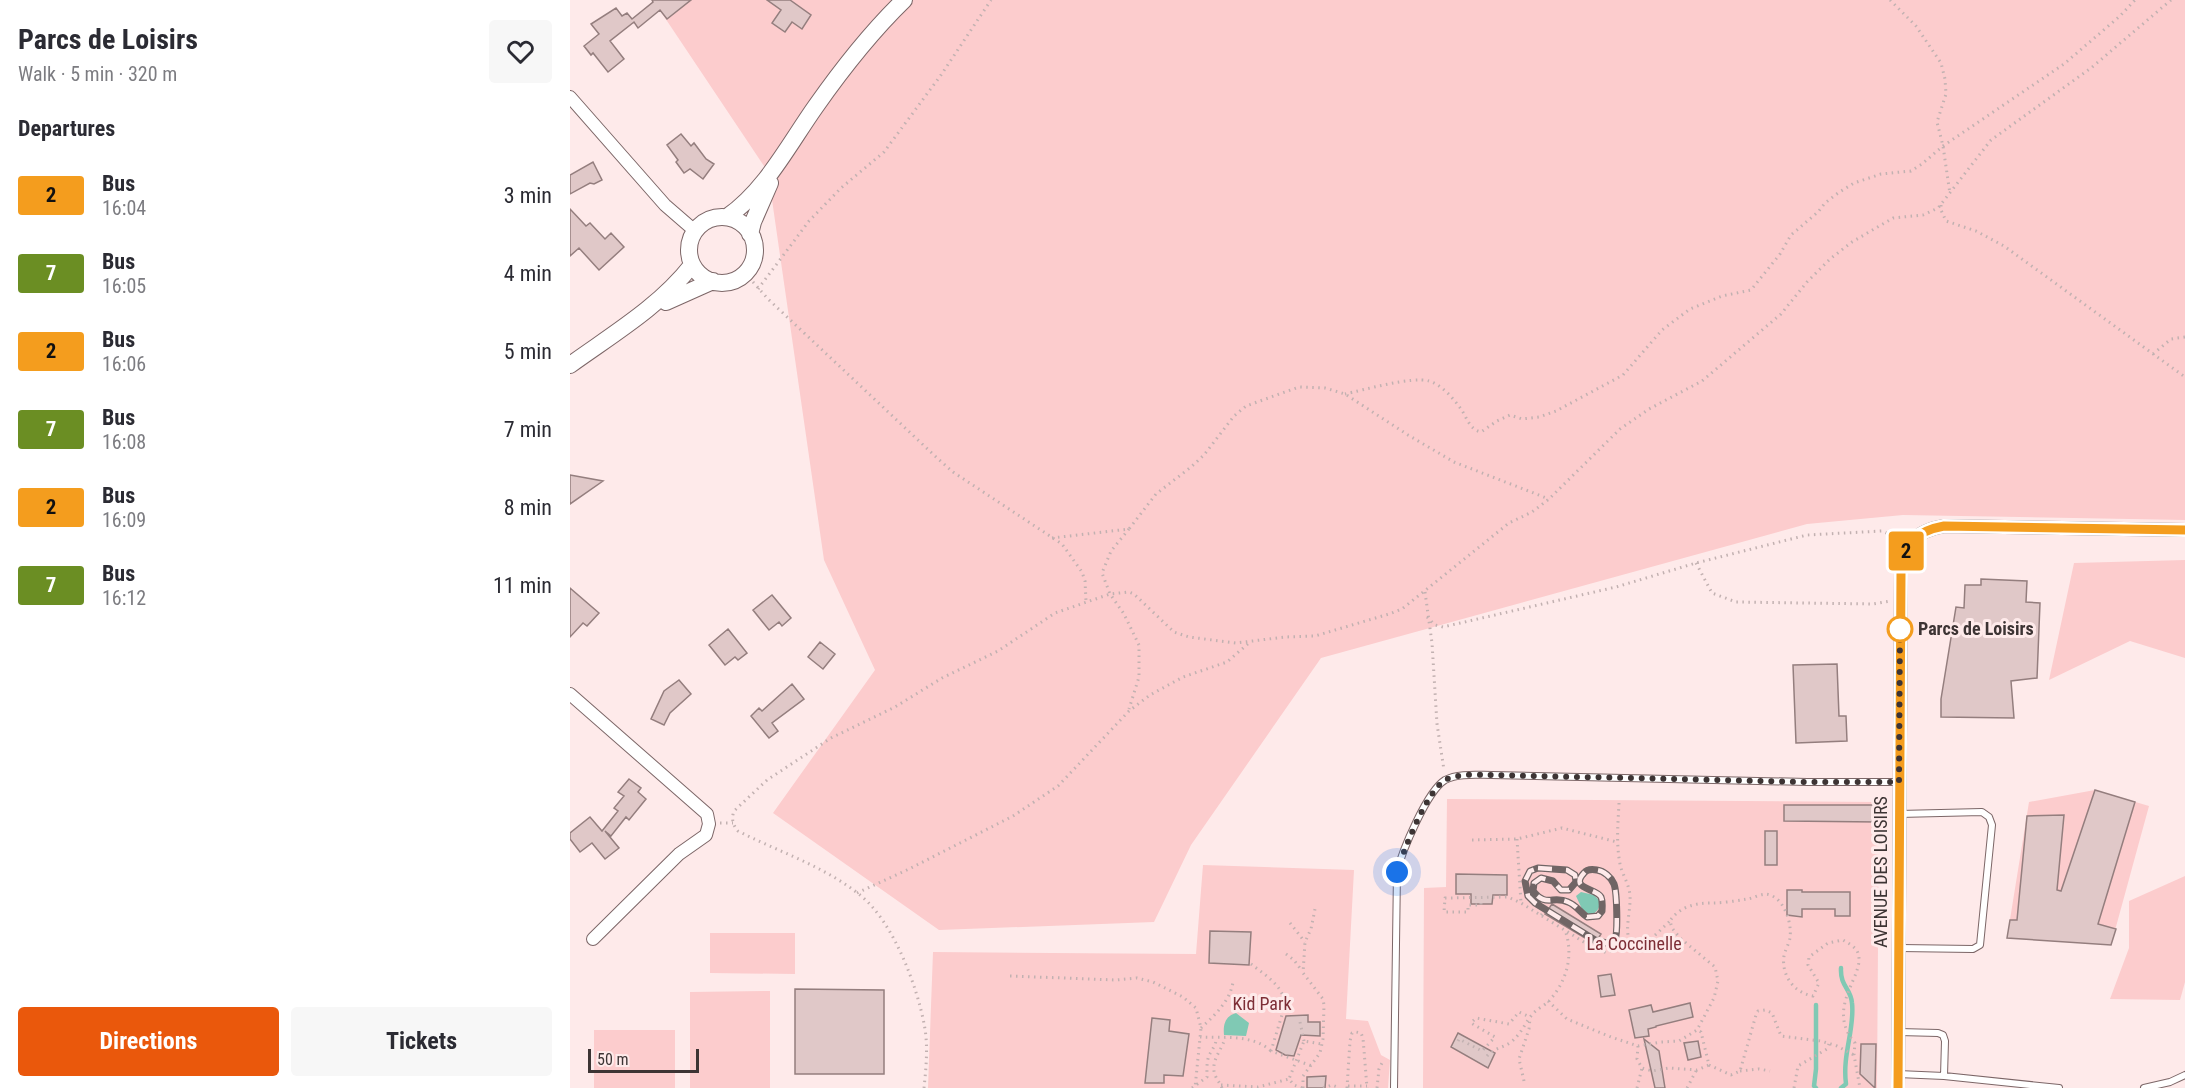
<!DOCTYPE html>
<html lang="en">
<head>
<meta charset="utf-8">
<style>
	body { margin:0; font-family:"Roboto Condensed",sans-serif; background:#f7f7f7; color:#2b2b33; height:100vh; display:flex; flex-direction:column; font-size:22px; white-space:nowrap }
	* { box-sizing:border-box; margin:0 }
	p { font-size:20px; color:#7c7c81 }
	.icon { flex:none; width:33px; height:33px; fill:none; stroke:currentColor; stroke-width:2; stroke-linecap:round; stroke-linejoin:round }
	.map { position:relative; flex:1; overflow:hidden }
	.side { display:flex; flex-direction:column; background:#fff; width:570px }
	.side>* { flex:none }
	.badge { padding:0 12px; border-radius:4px; font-size:21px; line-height:39px }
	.scale { position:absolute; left:18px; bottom:15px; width:111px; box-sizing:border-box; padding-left:6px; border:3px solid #3d3434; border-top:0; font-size:16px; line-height:21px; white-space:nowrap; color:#3d3434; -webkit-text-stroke:4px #feeaea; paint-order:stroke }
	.you { position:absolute; width:30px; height:30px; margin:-15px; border:4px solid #fff; border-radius:50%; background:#1a73e8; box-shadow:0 0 0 9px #1a73e833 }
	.map>.badge { position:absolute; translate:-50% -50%; box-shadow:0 0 0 3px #fff }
	h2 { padding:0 18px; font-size:22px; line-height:54px }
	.round { display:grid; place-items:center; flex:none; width:63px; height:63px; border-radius:6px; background:#f7f7f7 }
	.summary { display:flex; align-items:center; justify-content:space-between; height:102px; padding:0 18px }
	h1 { font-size:28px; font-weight:700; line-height:45px }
	.button { display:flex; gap:12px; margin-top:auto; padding:12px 18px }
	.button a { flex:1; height:69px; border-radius:6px; background:#ea580c; color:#fff; font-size:24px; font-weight:700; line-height:69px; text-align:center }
	.button a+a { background:#f7f7f7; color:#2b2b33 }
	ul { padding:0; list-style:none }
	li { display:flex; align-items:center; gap:18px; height:78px; padding:0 18px }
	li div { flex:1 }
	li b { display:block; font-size:22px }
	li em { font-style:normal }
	li .badge { min-width:66px; font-weight:700; text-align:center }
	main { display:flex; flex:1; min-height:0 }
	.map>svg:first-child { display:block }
</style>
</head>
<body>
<main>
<section class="side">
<div class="summary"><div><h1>Parcs de Loisirs</h1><p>Walk · 5 min · 320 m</p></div><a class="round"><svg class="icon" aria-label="heart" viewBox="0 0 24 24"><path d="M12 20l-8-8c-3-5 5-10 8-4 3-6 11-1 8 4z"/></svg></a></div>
<h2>Departures</h2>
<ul>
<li><span class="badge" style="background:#f49d1e;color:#111">2</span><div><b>Bus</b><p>16:04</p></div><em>3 min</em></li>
<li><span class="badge" style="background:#6b8e23;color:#fff">7</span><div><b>Bus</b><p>16:05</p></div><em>4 min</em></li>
<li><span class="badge" style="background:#f49d1e;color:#111">2</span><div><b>Bus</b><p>16:06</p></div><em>5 min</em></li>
<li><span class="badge" style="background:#6b8e23;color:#fff">7</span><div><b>Bus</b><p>16:08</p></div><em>7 min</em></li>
<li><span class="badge" style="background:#f49d1e;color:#111">2</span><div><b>Bus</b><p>16:09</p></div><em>8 min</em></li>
<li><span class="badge" style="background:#6b8e23;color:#fff">7</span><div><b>Bus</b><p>16:12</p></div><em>11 min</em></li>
</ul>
<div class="button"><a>Directions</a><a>Tickets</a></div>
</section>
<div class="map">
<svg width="1615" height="1088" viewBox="0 0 1615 1088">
	<rect width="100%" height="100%" fill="#feeaea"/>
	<path fill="#fccccd" d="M83,0h1532v520l-282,-5 -96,9 -486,134 -130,187 -37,77 -215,8 -166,-117 102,-143 -51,-110 -56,-388z
		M1615,560v98l-55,-17 -81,39 25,-117z
		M1525,790l54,16 -38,139 -104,-7 22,-136z
		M877,799l432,3 -2,286h-454l1,-200 22,-1z
		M633,865l151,5 -8,149 22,2 13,34 9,5 -2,28h-460l5,-136 263,2z
		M1615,876v106l-5,18 -70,-1 19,-51v-47z
		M140,933h85v41l-85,-1z
		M200,991v97h-80v-96z
		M24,1030h81v58h-81z"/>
	<path fill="#80c9b4" d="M1011,892l13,3 6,6c0,7 -3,12 -10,14l-8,-6 -6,-13z
		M666,1013l13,10 -3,13 -22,-1c-1,-10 1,-19 12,-22z"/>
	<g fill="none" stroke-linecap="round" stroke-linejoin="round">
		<path stroke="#80c9b4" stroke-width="4.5" d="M1271,968c-1,19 10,20 11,35 3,26 -10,51 -6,81l-5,4
			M1246,1005v64l-2,17 2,2"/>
	</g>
	<path fill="#e0c8c8" stroke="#947e7e" stroke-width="1.5" d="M82,0h39l-24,19 -7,-9 -22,18 -4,-6 -24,19 14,18 -16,13 -15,-19 -2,2 -7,-9 15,-12 -8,-10 25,-16 6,8 5,-3 5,6 21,-17z
		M197,0h23l21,15 -9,14 -10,-7 -7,10 -13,-9 9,-13z
		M111,134l10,12 3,-3 12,16 8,5 -11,15 -13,-10 -6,4 -8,-11 2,-2 -11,-15z
		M23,162l9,18 -8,4 -4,-1 -20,11v-19z
		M0,209l16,17 4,-3 15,16 6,-6 13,14 -25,23 -20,-22 -9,8z
		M0,475l33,6 -33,23z
		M1411,579l46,2 -1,21 14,1 -3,75 -26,3 3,37 -73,-1v-18l15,-92 8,1 1,-23h16z
		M0,588l29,25 -12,13 -4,-3 -13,14z
		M202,595l19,23 -9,8 -3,-4 -10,8 -16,-20z
		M158,629l19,24 -9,7 -3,-3 -10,8 -16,-20z
		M250,642l15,12 -12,15 -15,-12z
		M1267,664l2,52h7l1,25 -51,2 -3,-78z
		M109,680l12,14 -21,19 -6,12 -13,-6 13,-28z
		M222,684l12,15 -32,24 6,8 -9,7 -18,-22 8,-8 3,3z
		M59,779l12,9 -3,4 8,7 -17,21 -3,-3 -15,19 -6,-5 14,17 -14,11 -13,-16 -12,9 -10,-13v-6l20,-16 12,14 16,-20 -4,-3 10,-12 -6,-4z
		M1525,790l40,12 -37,122 18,5 -5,16 -104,-7 3,-18h7l10,-104 37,-1 -7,75 4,1z
		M1214,805h94v17l-94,-1z
		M1195,831h12v34h-12z
		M886,874l51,1v20h-14l-1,9h-21v-10h-15z
		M1217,890h15v2h48v24h-15v-7h-33v8l-15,-2z
		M982,904l49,30 -6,10 -50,-30z
		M640,931l41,1 -2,33 -40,-2z
		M1041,974l4,21 -14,2 -3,-21z
		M225,989l89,1v84h-89z
		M1120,1003l3,14 -37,9v1l-8,2 1,7 -14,2 -6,-28 22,-5 2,7z
		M738,1015v7h12v14l-19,-1 -7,21 -9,-1 -9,-5 10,-34z
		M582,1018l18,2 -1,11 20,3 -6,42 -19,-1v8h-19z
		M888,1033l37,20 -7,15 -37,-21z
		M1074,1039l15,12 6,37h-10z
		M1128,1041l3,16 -13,3 -4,-17z
		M1291,1044h15l-1,44 -15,-14z
		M756,1076l-1,12h-18v-11z"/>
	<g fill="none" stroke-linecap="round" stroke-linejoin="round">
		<defs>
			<path id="service" d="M1329,814l83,-2 7,5 3,8 -12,120 -7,4 -73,-1
				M1329,1032l39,1 5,2 2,6 -1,35
				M1328,1074l46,2 115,12
				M824,1088l3,-216c5,-21 30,-81 48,-92 13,-7 32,-5 47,-5l315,7h92
				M1574,1088l26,-6 15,-7"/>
			<path id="minor" d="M0,97l95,108 30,26
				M0,694l137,120 2,10 -3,11 -27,19 -86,85
				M1328,1088l3,-516c2,-28 15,-41 43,-46l241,4"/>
			<path id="secondary" d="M157,217c39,-27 62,-73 89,-111 26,-37 55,-74 88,-106
				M119 250a33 33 0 1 1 66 0a33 33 0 1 1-66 0Z
				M180,234l3,-12 17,-39
				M96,302l47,-21
				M0,365c43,-31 89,-58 122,-100"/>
		</defs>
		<use href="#service" stroke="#7c6667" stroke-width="8"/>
		<use href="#minor" stroke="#7c6667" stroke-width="14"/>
		<use href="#secondary" stroke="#7c6667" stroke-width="18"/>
		<path stroke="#c2b1b1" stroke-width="3" stroke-dasharray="1.5 4.5" stroke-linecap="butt" d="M1320,0l26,26 25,37 4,16 1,15 -9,28 6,24 7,48
			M1371,205v5l5,11 30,10 28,15 181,131
			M175,273l23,26 167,157 18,16 109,72 20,28 3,9 1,20
			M188,289l51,-68 32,-33 43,-36 57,-77 50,-75
			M1583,354l18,-15 14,-2
			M775,394c18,-4 68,-18 84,-13 13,4 24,17 32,28 6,9 9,21 20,23l16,-11 13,-6 12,4 17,-2 17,-6 67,-36 39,-45 28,-21 32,-13 29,-6 29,-36 11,-19 27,-23 7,-9 13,-10 16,-10 27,-9 30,-3 11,-7 21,-18 121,-82 56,-48 15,-16
			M559,529l-18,22 -9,22 8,21 14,20 15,31v32l-10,32
			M482,538l77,-9 27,-35 35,-27 13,-12 30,-39 12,-10 53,-19 26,1 20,6 63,41 46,27 95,37
			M1126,563l16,30 24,9 137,2 17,-3
			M855,592l7,51 5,81 7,46
			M857,617l8,8 8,2 173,-40 80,-24 111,-28 75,-4 18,8
			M1049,803c-1,21 -3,40 1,61 2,10 9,20 10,31 1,15 -5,31 -1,45l15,3 7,-4 19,-18
			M150,823h13
			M947,839l4,64
			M902,840l45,-1 45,-11 55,14
			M287,893l52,-24 104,-53 45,-30 71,-75 21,-16 33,-18 44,-15 23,-20
			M911,903v2h-13v7h-24l1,-14 63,-1 13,6 66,41 20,9 22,-13
			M971,915l3,-3 9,3
			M720,923l15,19
			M716,954l8,6 8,11
			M681,964c14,11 33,22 34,41l-14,46 41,15
			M440,976l106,4 21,-2 16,4 30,15 13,11 5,20 -6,60
			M978,1001l19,18 44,18 27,9 23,-4 18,-1 18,-11 17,-32 4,-17 -3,-14 -35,-29 -8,-10 -2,-7c9,-14 25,-18 41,-18 11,0 25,-2 36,-4 8,-1 15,-7 23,-4 15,5 22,29 20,43 -1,6 -5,12 -6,18 -3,19 10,37 29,40l6,-13 -11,-18 1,-8 19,-14 15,-3c5,3 11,6 14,11 12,22 -34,55 -2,92l-1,12 6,33
			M730,1022l4,19
			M631,1028c14,-13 29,-27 32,-46
			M630,1037c23,1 53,-3 71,14
			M888,1041l1,-2 23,12 13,-14 -24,-14 5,-5 33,6 10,-12 11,5
			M1068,1046l-1,13 5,9 10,3 17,-3 28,2 12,-5 -8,-33 -4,-2
			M917,1056c7,-8 16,-8 24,-14 10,-8 13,-17 20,-26 5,-7 13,-10 18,-15 18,-20 25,-46 16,-71
			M1139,1065l22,10 9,-4 16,-56 2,-4 7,-1 7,3 9,23 40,5 16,5 17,9
			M1170,1071l19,-2 11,2
			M954,1081l-5,-22 10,-30 1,-11
			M651,1085l37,2 31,-8
			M778,1086h19
			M354,1088c2,-19 4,-40 1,-59 -7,-42 -32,-108 -65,-134 -36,-29 -81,-43 -122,-64 -5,-6 -7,-12 -4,-20l33,-31 64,-42 64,-31 47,-29 56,-27 57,-38 55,-19 19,-2 5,2 40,38 15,5 47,6 49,-6 30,-1 74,-22 13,-5 107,-86 23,-11 17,-13 71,-70 29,-20 53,-28 79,-67 26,-32 23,-23 22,-17 41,-24 30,-3 15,-7 53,-68 100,-72 80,-68
			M622,1088l15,-11c0,-8 -1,-18 4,-25 3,-6 5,-7 5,-14
			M652,1088c-2,-5 -5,-8 -7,-13 -5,-14 7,-25 10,-37
			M732,1088l-8,-3 -5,-6 15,-38 18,3
			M733,1088v-12l17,-23 3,-14 1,-34 -1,-6 -20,-26 2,-31 6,-13 4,-20
			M753,1088l9,-3 8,3
			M777,1088l3,-47 2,-8 4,-1 5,1 2,5 4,50
			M807,1088l2,-19 4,-8
			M1067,1088l5,-20
			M1117,1088l9,-17
			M1224,1088l4,-22 29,-17 2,-5"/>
		<use href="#service" stroke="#fff" stroke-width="6"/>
		<use href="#minor" stroke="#fff" stroke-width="12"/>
		<use href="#secondary" stroke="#fff" stroke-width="16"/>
		<defs>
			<path id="rail" d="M968,868l29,2 8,5 1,7 -7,8h-8l-8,-9 -12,-3 -7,5 -1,8c13,17 20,4 35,11 8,3 12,10 19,15l11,-1 4,-5c0,-4 1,-9 -1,-14 -5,-9 -32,-8 -17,-24 3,-4 8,-4 13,-3 7,1 14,7 17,14 3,8 4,49 1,56l-9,3 -11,-3 -60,-37 -7,-7 -3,-15 5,-10z"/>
		</defs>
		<use href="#rail" stroke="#706565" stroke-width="7"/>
		<use href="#rail" stroke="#feeaea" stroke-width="4.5" stroke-dasharray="14" stroke-linecap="butt"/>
	</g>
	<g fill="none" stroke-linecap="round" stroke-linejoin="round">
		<defs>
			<path id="line" d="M1328,1088l3,-515c2,-29 15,-42 43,-47l241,4"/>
		</defs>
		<use href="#line" stroke="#fff" stroke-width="14"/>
		<use href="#line" stroke="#f49d1e" stroke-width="9"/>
		<path stroke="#3d3434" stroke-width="6" stroke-dasharray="0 10.8" d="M827,872c6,-21 30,-81 48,-92 14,-7 32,-5 47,-5l315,7h92l1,-159v6"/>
	</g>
	<circle fill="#fff" stroke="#f49d1e" stroke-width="3" cx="1330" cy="629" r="12"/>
	<g text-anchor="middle" stroke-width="6" stroke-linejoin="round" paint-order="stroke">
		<g font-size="18" font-weight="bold" fill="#3d3434" stroke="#feeaea" text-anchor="start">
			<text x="1348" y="635">Parcs de Loisirs</text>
		</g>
		<g font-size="18" fill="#3d3434" stroke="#feeaea">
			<text transform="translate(1311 872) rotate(-90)" y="6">AVENUE DES LOISIRS</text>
		</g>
		<g font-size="18" fill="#7d2e36" stroke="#feeaea">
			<text x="1064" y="950">La Coccinelle</text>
			<text x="692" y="1010">Kid Park</text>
		</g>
	</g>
</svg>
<div class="scale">50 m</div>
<div class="you" style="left:827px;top:872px"></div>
<b class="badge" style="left:1336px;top:551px;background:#f49d1e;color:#111">2</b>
</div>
</main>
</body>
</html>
